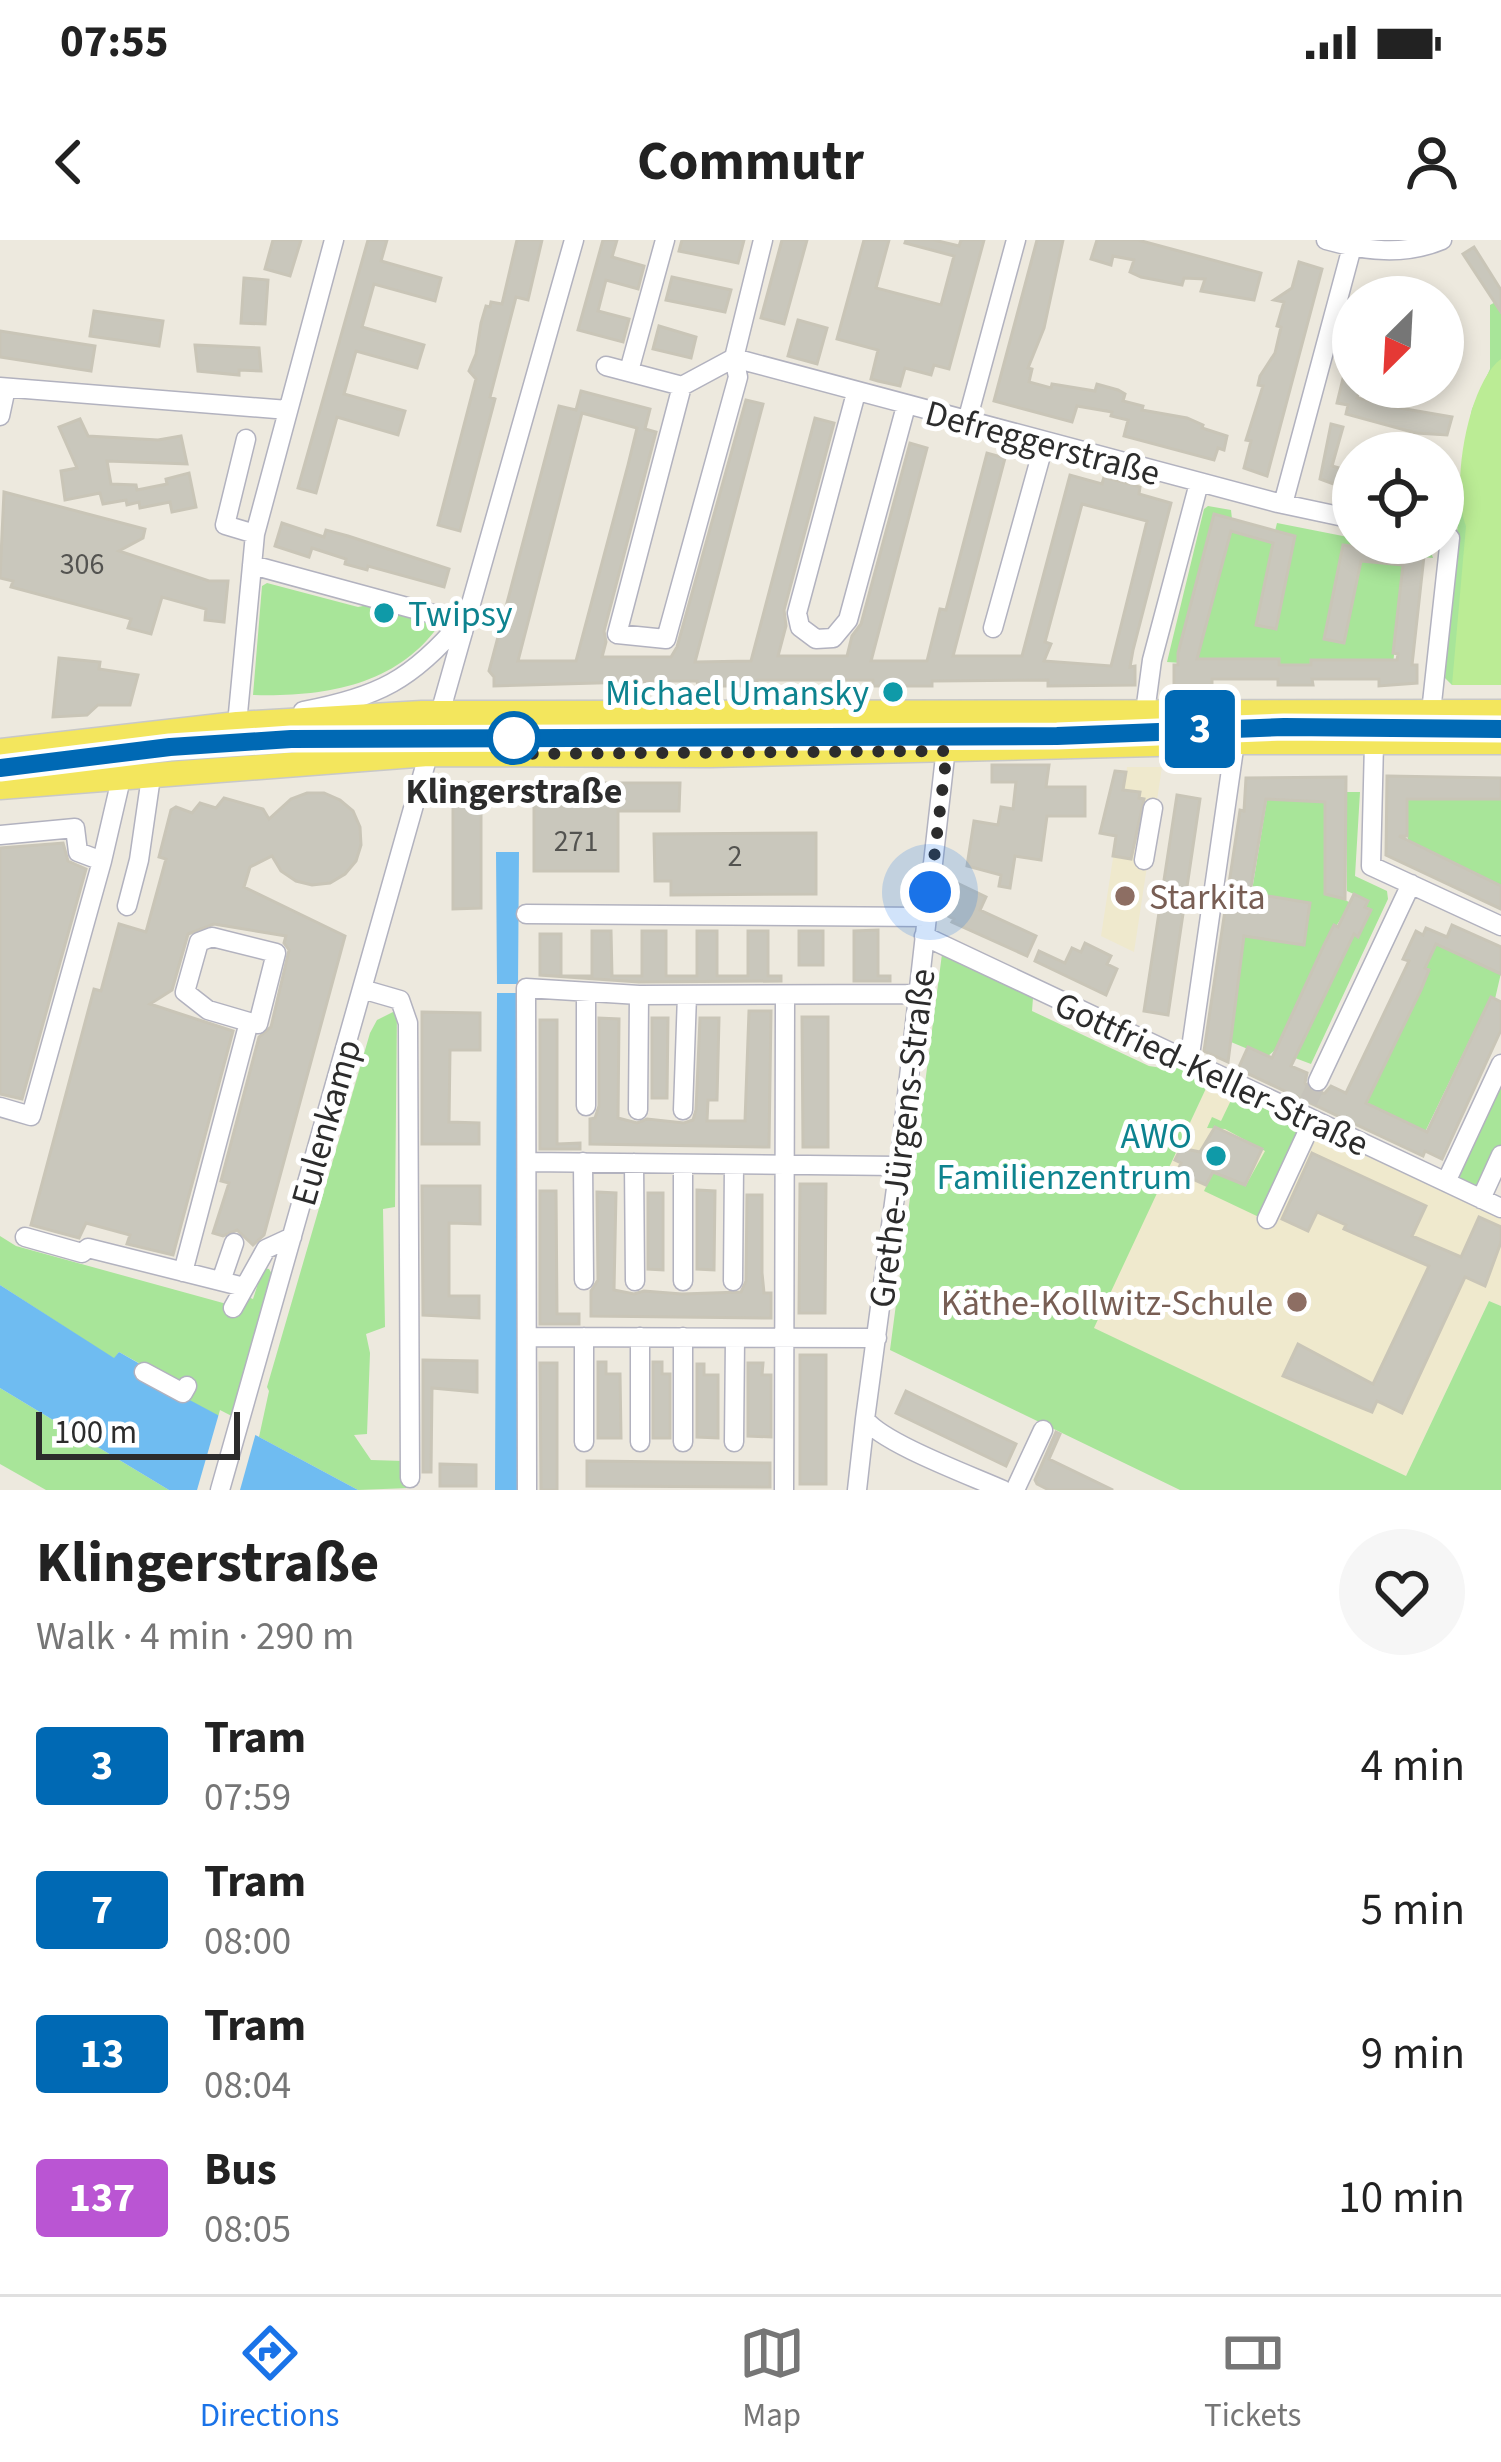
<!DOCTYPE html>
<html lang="en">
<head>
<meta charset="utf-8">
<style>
	body { margin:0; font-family:"Source Sans 3",sans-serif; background:#f6f6f6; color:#222; height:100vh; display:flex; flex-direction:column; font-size:45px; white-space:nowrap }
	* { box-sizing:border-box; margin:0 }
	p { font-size:39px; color:#767676 }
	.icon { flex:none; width:66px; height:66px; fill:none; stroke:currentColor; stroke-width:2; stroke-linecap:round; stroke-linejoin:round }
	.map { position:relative; height:1250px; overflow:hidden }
	.details { display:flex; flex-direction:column; background:#fff; flex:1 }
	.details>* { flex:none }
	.badge { padding:0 24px; border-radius:9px; font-size:42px; line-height:78px }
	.needle { width:78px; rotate:204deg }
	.tools { position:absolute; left:1332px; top:36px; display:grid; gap:24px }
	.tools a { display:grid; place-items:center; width:132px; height:132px; border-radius:50%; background:#fff; box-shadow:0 6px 18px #0003; font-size:60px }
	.scale { position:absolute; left:36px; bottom:30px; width:204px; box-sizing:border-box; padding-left:12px; border:6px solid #2c2c2c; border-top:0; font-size:33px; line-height:42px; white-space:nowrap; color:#2c2c2c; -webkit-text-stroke:9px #fff; paint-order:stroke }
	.you { position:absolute; width:60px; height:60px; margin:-30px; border:9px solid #fff; border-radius:50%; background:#1a73e8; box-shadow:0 0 0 18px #1a73e833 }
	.map>.badge { position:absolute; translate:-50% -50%; box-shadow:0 0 0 6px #fff }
	.round { display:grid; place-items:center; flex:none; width:126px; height:126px; border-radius:63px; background:#f6f6f6 }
	.summary { display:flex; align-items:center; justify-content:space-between; height:204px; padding:0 36px }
	h1 { font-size:57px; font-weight:700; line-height:90px }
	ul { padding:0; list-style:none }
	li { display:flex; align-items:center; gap:36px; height:144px; padding:0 36px }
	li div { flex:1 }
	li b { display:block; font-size:45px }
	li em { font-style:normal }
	li .badge { min-width:132px; font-weight:700; text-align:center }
	.status { display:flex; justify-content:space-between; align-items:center; height:84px; padding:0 60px; background:#fff; direction:ltr }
	.status svg { height:33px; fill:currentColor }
	header { display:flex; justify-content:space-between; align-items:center; height:156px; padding:0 36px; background:#fff; font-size:54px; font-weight:700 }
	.dock { display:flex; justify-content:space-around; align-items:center; height:168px; border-top:3px solid #e0e0e0; background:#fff; font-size:33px; color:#767676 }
	.dock a { display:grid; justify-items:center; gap:6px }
	.dock .current { color:#1a73e8 }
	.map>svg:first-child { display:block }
</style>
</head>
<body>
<div class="status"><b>07:55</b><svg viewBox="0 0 49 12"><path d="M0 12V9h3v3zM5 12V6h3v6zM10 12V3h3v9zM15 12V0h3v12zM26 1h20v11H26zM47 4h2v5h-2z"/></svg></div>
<header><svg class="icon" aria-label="back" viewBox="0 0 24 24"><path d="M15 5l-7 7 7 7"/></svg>Commutr<svg class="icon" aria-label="person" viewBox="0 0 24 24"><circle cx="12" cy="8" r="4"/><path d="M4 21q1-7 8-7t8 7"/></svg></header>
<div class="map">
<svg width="1501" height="1250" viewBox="0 0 1501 1250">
	<rect width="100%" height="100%" fill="#ede9de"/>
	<path fill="#efe9cd" d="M1127,527h35l-28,185 -33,-16z
		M1209,842l292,137v87l-12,-5 -83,175 -313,-148z"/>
	<path fill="#a8e599" d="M1501,59v386h-49l-7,-7 19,-229 8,-40 18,-40v-64z
		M1208,266l23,4 1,9 43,12 2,-8 76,15v5h20l-2,6 24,4 1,-9 34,5 3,9 -29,-3 -11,110 -14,-5h-67l-1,5h-32v-6l-68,6 -44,-3 37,-153z
		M267,343l91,24 15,-3 68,18c-42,64 -118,75 -188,73l9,-109z
		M356,503v4l-183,14 -21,7 -152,10v-6l219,-25z
		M1346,552h14l-5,84 32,15 1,8 -77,165 -16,-6 59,-124 5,2 12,-26 -6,-3 2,-7 -20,-9z
		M1405,557l96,2v87l-93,-44z
		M1267,559h58l-1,79 9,16 18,9 -27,42 -48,104 -9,8 -36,-15 -1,-17z
		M1435,702l66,31 -6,26 -5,-1 -65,134 -59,-28 63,-134 -6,-3z
		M942,714l91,44 -1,13 117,55 13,2 8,-4 39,18 -115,246 312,148 83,-175 12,5v184h-321l-290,-140z
		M397,770l-2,197 -12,2 2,118 -19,7 4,19 -3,81 -13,1 17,25 33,1 5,27 -51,2 -99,-53 10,-46 -2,-4 103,-354 7,-13z
		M1501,824v91l-20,44 -35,-17z
		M1234,854l70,33 -43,91 -57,-27 9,-19 33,13 19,-34 -40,-22 -18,-1 5,-11 9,4z
		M0,996l16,10 218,60 14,-9 5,2 10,-31 6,1 3,5 -41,149 -89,-48 4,-8 -27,-15 -5,7 -114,-74z
		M0,1148l169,102h-123l-46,-26z"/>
	<path fill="#bbec95" d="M1501,119v326h-49l14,-159c-16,-38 2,-143 35,-167z"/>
	<path fill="#6fbcf1" d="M496,612h23l-1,132h-21z
		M497,753h23l-1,497h-24z
		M0,1045l114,73 5,-6 28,16 -4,7 215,115h-189l-169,-102z"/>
	<path fill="#ede9de" d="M220,1170l37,19 -17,61h-43z"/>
	<path fill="#c9c7bc" stroke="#c9c5b7" stroke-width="3" fill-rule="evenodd" d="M273,0h28l-11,36 -25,-7z
		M368,0h19l-6,21 60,17 -6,23 -61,-17 -12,43 62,18 -7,23 -61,-17 -12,43 61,17 -7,24 -61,-18 -21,76 -18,-5z
		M517,0h25l-14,60 -12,-3 -26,100 5,2 -35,132 -22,-6 38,-146 -7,-8 7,-17 5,-31 5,-17 4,1 1,-5 11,2z
		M603,0h14l-5,17 32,9 -6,23 -32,-9 -8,31 31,8 -6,23 -45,-12z
		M682,0h62l-6,23 -59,-12z
		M782,0h25l-23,84 -23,-6z
		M864,0h25l-13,48 65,17 13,-49 -49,-13 1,-3h28l25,6 2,-6h23l-35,129 -15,-4 -3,10 -26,-7 -5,18 -22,-5 -7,-2 7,-29 -41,-11z
		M1037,0h26l-19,88 -16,40 4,1 -3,13 22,6 1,-4 43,7 2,-7 21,6 7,4 -2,7 20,5 -1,4 45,8 16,7 -1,3 25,8 -3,14 -6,-2 -4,12 -90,-24 4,-16 -17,-4 1,-4 -35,-6 -5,16 -78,-21z
		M1097,0h41l123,33 -7,27 -53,-9 4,-12 -21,-1 -2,7 -41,-8 -11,-5 4,-12 -21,-4 -2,9 -20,-6z
		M1474,7l27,43v22l-38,-58z
		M1299,22l23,7 -55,207 -23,-8 7,-27 -5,-1 17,-54 -5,-1 2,-9 15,-23 6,-26 -4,-1 7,-24 -10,-2 18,-12z
		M672,37l59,13 -6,22 -59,-12z
		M244,38l24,2 -3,44 -24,-1z
		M94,71l69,10 -4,25 -69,-10z
		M798,80l29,8 -10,36 -29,-8z
		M659,86l37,11 -5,21 -38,-9z
		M0,91l95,15 -4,25 -91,-14z
		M195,105l64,3 2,23 -22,-1v5l-41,-4z
		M1349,114l4,1v32h7l-3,11 22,5 1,-6 16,4 -2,6 58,10 -5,18 -31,-2 -70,-19 2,-9 -11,-2z
		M581,151l69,18 -5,20 11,3 -52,199 2,11 -4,15h69l6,-10 69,-247 17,4 -68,258 56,-1 64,-243 19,5 -50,187 2,16 -8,30h69l5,-20 9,-12 49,-181 17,5 -56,213h56l13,-52 6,1 41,-157 18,5 -52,198h69l48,-181 32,9 2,-7 36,10 -1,7 32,9 -38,147 -3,17 5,-1v19l-87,1v-6l-116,1v5h-59v-6h-116v6h-59l-1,-5h-29l-174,5v-9l-5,-6 70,-265 17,4zM582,173l55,15 -9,37 -52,196h-58zM1082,264l65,17 -36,145 -67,-5 7,-17 -6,-2z
		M80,179l8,17 70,4 23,-4 6,28 -80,-3 4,23 25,1 1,5 30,-6 -1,-5 23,-6 7,34 -24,5 -2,-10 -30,6 -1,-6 -12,3 -1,-5 -23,4 -3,-11 -35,7 -4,-29 16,-3 -18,-41z
		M1331,184l12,3 -11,39 21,6v19l-33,-12z
		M4,252l141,37 -2,9 -24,13 90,30h19l-4,41 -19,-2 1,-11 -44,-12 -11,37 -23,-6 3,-9 -120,-32 2,-6 -13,-3z
		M1214,274l81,22 -19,93 -20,-4 17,-82 -42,-12 -34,128h82v6h32v-5h86l1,-6 -5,-1 10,-88 -42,-4 -17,82 -20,-4 19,-94 81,11 -12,109h5v18l-38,3v-7h-67l1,6h-35v-6h-66v6h-38v-20h4v-12z
		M282,283l42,14 2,-7 22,6 101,33 -5,18 -76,-21 -1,4 -22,-6 1,-5 -34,-11 -3,9 -34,-11z
		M59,418l41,4 -1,7 39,6 -8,30h-32l-11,10 -34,2z
		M992,525h57l-3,22h39v29h-38l-6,44 -26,-4 -5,32 -11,-2 2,-11 -34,-9 7,-45 24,4 3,-18 12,2 3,-27h-24z
		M1115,531l11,1 -3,18 17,2 -1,6 5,1 -13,60 -18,-3 3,-20 -16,-3z
		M1387,536l114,2v21h-94v37h-8l102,50v23l-115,-54z
		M1346,537l-1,122 -20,-5v-92l-59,-3 -16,94 60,10 -3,20 -3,22 -60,-9 -16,126 -24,-11 36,-241 4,1 2,-33z
		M453,543h28v125l-28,1z
		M534,543h146l-1,28h-61v60h-84z
		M307,553h17l16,7 13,11 7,16 1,18 -5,16 -11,13 -15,9 -18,2 -16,-4 -15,-10 -9,-15 -22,11 -6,20 101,49 -81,299 -11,10 -16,-15 -14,6 -10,-3 16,-50 -8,-2 38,-144 12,-10 18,-77 -5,-7 2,-7 -72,-12 -26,10 -16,56 -22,14 83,27 -60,224 -46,-11 3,-9 -44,-12 -7,15 -48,-13 63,-236 7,2 18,-67 27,8 20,-73 -7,-2 12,-47 5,-3 16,6 8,-10 16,5 8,-10 39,11 6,10 22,-20z
		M1177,555l23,4 -32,216 -24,-4z
		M816,593v61l-145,1v-14h-16l-1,-47z
		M63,603l5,18 18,8 -64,230 -22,-5v-246z
		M955,642l31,15 -6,13 56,26 -9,20 -75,-34 2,-3 -10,-5z
		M1354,654l14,7 -3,6 6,3 -13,27 -4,-3 -63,132 16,7 -2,10 8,11 12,-1 6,-7 15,7 63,-132 -6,-2 13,-28 7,4 3,-7 21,9 5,-12 49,22v27l-65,-30 -11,24 4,2 -8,20 -55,113 61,29 64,-135 10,5v28l-59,129 -17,-8 -2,5 -185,-87 10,-22 24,11 52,-113 10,-20 4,2z
		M878,690v46h12v5h-36v-50z
		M592,691h19l1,45h30v-45h24v45h31v-45h20v45h31v-45h20v45h13v5l-142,1 -99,-7v-41h21v42h31z
		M799,691h24v34h-24z
		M1085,703l26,13 -4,8 10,5 -11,26 -71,-34 4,-10 26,12 7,-15 9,4z
		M749,771h22l-2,136 -179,-3v-25l5,-1 4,-12v-88l20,1 -1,99 19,5 10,-4 37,4 9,-3 3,-10 4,-92h19l-2,82h-9l-1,21h38z
		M422,772l58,1v37h-30l-1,72 30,1v21h-57z
		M802,777h26v130h-25z
		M652,778h16l-1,80h-15z
		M540,780h17v124l23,-1v6h-40z
		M1215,887l47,22 -17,36 -32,-13 -7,13 -29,-13 4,-9 -6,-3 6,-12 19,4z
		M1312,913l114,53 -14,30 49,21 18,-40 22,10v15l-16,44 -20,-9 -63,136 -25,-12 -5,11 -89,-36 15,-32 75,40 56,-118 -85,-37 2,-4 -29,-13 -9,19 -26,-12z
		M800,944h26l-1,129h-26z
		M422,946h58v38l-31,-1v73h30v22l-56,-3z
		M697,950l18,1 -1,79 -17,-1z
		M540,951h16l1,123h22v10h-39z
		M597,952l19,1 -2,97 20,4 10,-3 38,3 59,-2 5,-11 1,-86h15v78l2,20h7v25l-180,-2v-25l7,-11z
		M648,953h15v77l-15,-1z
		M800,1115h26v129h-26z
		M423,1120l54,1v31l-45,-4 -1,84h-8z
		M598,1122h8v12h14l1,64h-23z
		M653,1122h9v12h8v64h-17z
		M540,1123h17v127h-16z
		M748,1123h15l-1,12h9v62l-23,-1z
		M697,1124h7v11h14v63l-21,-1z
		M906,1151l110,53 -10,22 -110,-53z
		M1056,1192l4,2 -11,25 64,31h-64l-12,-6 -2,-4z
		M587,1221l183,2v24l-183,-1z
		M440,1224l36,1v21h-36z"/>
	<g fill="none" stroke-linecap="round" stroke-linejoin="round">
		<path stroke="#c6c3ba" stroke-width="18" stroke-dasharray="18 9" stroke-linecap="butt" d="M1308,862l10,-21"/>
		<defs>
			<path id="minor" d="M1326,0c39,11 78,16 116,0
				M606,126l76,20 52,-28 29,-118
				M629,131l36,-131
				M682,146l-65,248 49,5 72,-262 -4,-19 544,145 75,16
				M0,147l288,23
				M856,153l-59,220 3,14 16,12 17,-1 15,-18 58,-214
				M0,176l6,-28
				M967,181l49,-181
				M246,199l-21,86 30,9
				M1283,264l69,-257
				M252,325l188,51
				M993,388l52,-187
				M303,471c75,-14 109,-31 159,-90
				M950,472l-51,454 -34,253c17,24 107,57 138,71
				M1145,472l7,-52 47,-177
				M1431,472l19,-174 -7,-7
				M247,482l-10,2 18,-190 79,-294
				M1374,503l-3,123 130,60
				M0,595l75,-7 3,24 24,9 19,-82
				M1144,620l9,-52
				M127,666l12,-46 12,-83
				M526,674l401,3
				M924,696l577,272
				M362,749l38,11 8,23 2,455
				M586,754v112
				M1189,822l46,-320
				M1318,841l93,-197
				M0,867l31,9 71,-255
				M638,870l1,-115
				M683,870l4,-115
				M527,922l372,4
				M583,922l1,118
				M634,923l1,118
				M683,924v117
				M1446,942l55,-118
				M1481,959l20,-44
				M1267,979l46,-99
				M25,997l57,16 6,-5 156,39
				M183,1032l66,-250 -41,-12 -23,-18 14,-50 13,-5 64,16 -18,71
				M221,1041l13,-38
				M733,1041l1,-116
				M233,1068l33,-59 26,-12
				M528,1097l349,1
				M640,1097v105
				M144,1132l39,21 4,-7
				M584,1202v-105
				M683,1202v-105
				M734,1202l1,-104
				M220,1250l354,-1250
				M527,1250l-1,-502 113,7 278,-1
				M784,1250l1,-494
				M857,1250l8,-71
				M1015,1250l28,-60"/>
			<path id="major" d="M0,511l237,-27 185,-11 1079,-1
				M0,547l428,-33 282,1 525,-13h266"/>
		</defs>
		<use href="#minor" stroke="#b2b2bf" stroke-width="21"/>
		<use href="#major" stroke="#c8c8c8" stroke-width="27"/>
		<use href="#minor" stroke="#fff" stroke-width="18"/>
		<use href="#major" stroke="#f3e65d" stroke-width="24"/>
		<path stroke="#a0a0b6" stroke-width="3" d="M0,522l170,-21 121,-8 766,-5 110,-5 334,-3"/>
	</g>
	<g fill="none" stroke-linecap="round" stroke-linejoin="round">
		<defs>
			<path id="line" d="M0,528l170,-21 121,-8 766,-3 227,-9 217,2"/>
		</defs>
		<use href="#line" stroke="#fff" stroke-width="27"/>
		<use href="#line" stroke="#0069b4" stroke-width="18"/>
		<path stroke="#2c2c2c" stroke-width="12" stroke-dasharray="0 21.6" d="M514,498l-7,16 440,-3 -17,141"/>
	</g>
	<g fill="#0f9aa8" stroke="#fff" stroke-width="4.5">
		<circle cx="384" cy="373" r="12"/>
		<circle cx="893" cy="452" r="12"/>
		<circle cx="1216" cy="916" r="12"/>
	</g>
	<circle fill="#fff" stroke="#0069b4" stroke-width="6" cx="514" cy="498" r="24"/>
	<g fill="#8d6e63" stroke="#fff" stroke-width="4.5">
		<circle cx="1125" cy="656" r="12"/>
		<circle cx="1297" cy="1062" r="12"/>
	</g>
	<g text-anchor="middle" stroke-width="10" stroke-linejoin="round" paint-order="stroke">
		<g font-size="30" fill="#535350">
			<text x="82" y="334">306</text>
			<text x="576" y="611">271</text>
			<text x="735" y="626">2</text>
		</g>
		<g font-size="36" fill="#2c2c2c" stroke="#fff">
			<text transform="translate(1043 202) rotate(15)" y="13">Defreggerstraße</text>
			<text transform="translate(1212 833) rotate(25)" y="13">Gottfried-Keller-Straße</text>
			<text transform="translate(325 882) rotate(-74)" y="13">Eulenkamp</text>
			<text transform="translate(901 898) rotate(-83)" y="13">Grethe-Jürgens-Straße</text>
		</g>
		<g font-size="36" fill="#0d838f" stroke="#fff" text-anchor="end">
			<text x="408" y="386" text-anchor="start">Twipsy</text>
			<text x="869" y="465">Michael Umansky</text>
			<text x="1192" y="908">AWO<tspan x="1192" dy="41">Familienzentrum</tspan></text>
		</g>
		<g font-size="36" font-weight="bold" fill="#2c2c2c" stroke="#fff">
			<text x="514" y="563">Klingerstraße</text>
		</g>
		<g font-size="36" fill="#785e54" stroke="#fff" text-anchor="start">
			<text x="1149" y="669">Starkita</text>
			<text x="1273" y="1075" text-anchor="end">Käthe-Kollwitz-Schule</text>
		</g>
	</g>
</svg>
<div class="tools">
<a><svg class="needle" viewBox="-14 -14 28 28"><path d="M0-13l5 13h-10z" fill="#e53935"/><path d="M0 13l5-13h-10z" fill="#767676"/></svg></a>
<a><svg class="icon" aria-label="locate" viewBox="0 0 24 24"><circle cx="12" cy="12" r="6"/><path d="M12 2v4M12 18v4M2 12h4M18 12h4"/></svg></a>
</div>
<div class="scale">100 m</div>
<div class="you" style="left:930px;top:652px"></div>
<b class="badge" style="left:1200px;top:489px;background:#0069b4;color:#fff">3</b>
</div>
<section class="details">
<div class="summary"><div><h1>Klingerstraße</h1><p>Walk · 4 min · 290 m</p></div><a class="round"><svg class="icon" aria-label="heart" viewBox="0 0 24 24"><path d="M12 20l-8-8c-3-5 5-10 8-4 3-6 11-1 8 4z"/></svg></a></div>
<ul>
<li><span class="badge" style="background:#0069b4;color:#fff">3</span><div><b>Tram</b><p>07:59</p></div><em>4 min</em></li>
<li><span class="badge" style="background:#0069b4;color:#fff">7</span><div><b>Tram</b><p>08:00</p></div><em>5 min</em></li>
<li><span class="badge" style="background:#0069b4;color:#fff">13</span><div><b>Tram</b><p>08:04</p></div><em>9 min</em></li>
<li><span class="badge" style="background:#ba55d3;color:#fff">137</span><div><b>Bus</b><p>08:05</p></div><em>10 min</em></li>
</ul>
</section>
<nav class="dock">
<a class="current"><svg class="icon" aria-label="directions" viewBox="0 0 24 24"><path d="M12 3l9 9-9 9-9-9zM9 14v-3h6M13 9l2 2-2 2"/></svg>Directions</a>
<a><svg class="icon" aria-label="map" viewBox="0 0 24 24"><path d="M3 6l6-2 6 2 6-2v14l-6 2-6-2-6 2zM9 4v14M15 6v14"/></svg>Map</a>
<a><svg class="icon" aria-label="tickets" viewBox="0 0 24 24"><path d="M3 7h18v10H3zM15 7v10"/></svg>Tickets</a>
</nav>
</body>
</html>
